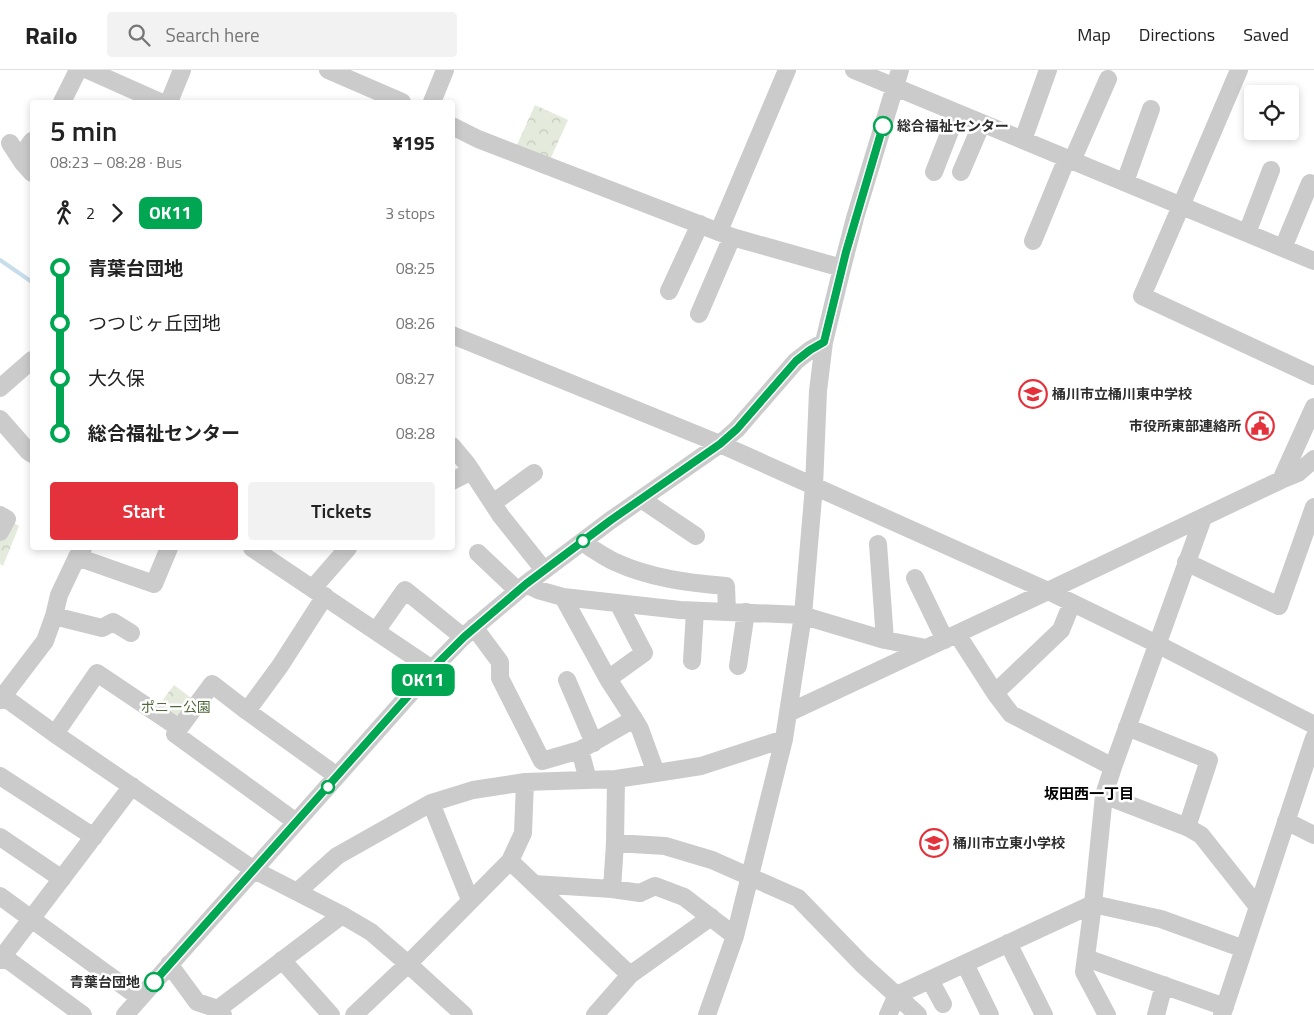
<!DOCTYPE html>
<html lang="en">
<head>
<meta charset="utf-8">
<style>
	body { margin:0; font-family:"Titillium Web","Noto Sans JP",sans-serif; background:#f2f2f2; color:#222; height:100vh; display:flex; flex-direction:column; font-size:19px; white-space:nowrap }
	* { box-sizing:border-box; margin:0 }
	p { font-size:16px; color:#767676 }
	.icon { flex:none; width:28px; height:28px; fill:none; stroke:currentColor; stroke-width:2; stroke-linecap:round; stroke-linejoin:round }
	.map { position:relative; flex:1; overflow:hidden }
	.sheet { position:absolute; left:30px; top:30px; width:425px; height:450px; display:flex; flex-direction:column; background:#fff; border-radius:5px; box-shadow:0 2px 8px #0003 }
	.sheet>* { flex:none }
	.badge { padding:0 10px; border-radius:8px; font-size:18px; line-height:32px }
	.tools { position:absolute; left:1244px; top:15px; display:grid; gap:10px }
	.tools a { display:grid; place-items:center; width:55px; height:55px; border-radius:5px; background:#fff; box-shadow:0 2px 8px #0003; font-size:25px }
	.map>.badge { position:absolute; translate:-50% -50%; box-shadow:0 0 0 2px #fff }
	.legs { display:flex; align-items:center; gap:8px; height:55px; padding:0 20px; font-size:16px }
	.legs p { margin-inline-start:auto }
	.overview { display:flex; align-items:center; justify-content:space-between; height:85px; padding:0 20px }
	h1 { font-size:28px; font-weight:600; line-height:38px }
	.action { display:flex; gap:10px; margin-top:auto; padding:10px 20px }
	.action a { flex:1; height:58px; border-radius:5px; background:#e3323c; color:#fff; font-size:20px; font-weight:600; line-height:58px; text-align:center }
	.action a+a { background:#f2f2f2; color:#222 }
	ul { padding:0 20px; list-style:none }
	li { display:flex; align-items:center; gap:18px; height:55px; font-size:19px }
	li i { display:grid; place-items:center; width:8px; height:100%; margin:0 6px; background:currentColor }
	li i::after { content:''; width:12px; height:12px; margin:-6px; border:4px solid; border-radius:50%; background:#fff }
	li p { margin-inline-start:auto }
	li:first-child i { background:linear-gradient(#0000 50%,currentColor 0) }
	li:last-child i { background:linear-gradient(currentColor 50%,#0000 0) }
	header { display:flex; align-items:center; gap:30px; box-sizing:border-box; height:70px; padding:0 25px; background:#fff; border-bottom:1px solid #e0e0e0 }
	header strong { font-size:24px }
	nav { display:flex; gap:28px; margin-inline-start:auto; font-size:18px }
	.search { width:350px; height:45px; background:#f2f2f2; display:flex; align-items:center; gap:12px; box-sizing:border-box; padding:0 18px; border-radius:5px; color:#767676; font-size:19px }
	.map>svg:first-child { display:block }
</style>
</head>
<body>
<header>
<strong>Railo</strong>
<div class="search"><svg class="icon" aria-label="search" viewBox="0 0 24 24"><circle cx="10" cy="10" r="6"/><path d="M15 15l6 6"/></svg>Search here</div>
<nav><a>Map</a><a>Directions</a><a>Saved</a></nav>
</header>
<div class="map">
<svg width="1314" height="945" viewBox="0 0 1314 945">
	<defs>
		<pattern id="park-crowns" width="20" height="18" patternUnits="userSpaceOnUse" patternTransform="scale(1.25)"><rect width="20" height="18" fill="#e4ebdc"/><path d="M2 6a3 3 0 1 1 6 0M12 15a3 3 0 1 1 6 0" fill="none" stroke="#c4cabd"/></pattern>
	</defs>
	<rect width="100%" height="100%" fill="#fff"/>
	<path fill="url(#park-crowns)" d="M535,35l33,15 -19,42 -33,-15z
		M7,449l12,7 -16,40 -3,-2v-32z
		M174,615l24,18 -19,26 -25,-17z"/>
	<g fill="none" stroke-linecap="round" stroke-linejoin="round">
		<path stroke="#c8ddeb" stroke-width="4" d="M0,190l32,22"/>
		<path stroke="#cbcbcb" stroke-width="18" d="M88,0l72,32
			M328,0l74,32
			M854,0l460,191
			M1239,0l-58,136 -39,90 172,80
			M62,32l16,-32
			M169,32l13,-32
			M432,32l13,-32
			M452,56l26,13 254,98 110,31
			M1023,70l25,-70
			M10,73l13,20 9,10
			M24,82l8,-11
			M1072,91l36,-82
			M934,102l23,-59
			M961,102l21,-49
			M1125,112l26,-73
			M719,161l68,-161
			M1247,163l24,-63
			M1033,171l34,-83
			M1283,178l27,-65
			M669,221l31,-67
			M699,244l33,-77
			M452,265l268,109 328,147 109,53 157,81
			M0,318l32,-28
			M0,349l28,32 4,3
			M452,376l15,18 34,52 43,54
			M1281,410l33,-73
			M452,411l20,-10
			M641,429l55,37
			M493,433l41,-30
			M0,445l7,4 -7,13
			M582,472c11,7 22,15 33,20 35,16 73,21 111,24l1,26
			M878,474l7,96
			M252,478l180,121
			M478,483l40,38
			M77,487l77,27 15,-36
			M1186,492l93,44 35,-99
			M915,508l30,62
			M526,514l12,6 25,7 117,13 123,5 8,3 74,22 41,8
			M313,518l35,-40
			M563,527l45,82 26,40
			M54,546l48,12 11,-6 18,11
			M474,557l26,35v16l42,83 38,-11 54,-31 6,10 16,44
			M376,561l29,-41 58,47
			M957,564l38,59 16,21 102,53
			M692,591l3,-50
			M738,596l8,-54
			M608,609l36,-26 -26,-50
			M567,610l27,63
			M995,623l66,-63 11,-27
			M0,624l55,40 199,136 88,45 29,17 37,32 56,51
			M0,630l45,-59 9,-25 5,-21 18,-38 6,-9
			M247,641l33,-45 45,-70
			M788,643l260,-122 233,-111 17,-7 16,-14
			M1127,657l82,33 -22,67
			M55,664l42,-61 82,55
			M580,680l8,30
			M0,706l94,61
			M1104,725l83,32 14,8 57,72
			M431,733l39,97
			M1286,751l28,14
			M296,752l-121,-88 37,-50 35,27 90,65
			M0,767l62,42
			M615,773l50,3 47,14 86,38 64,66 56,51
			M510,791l120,114
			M534,814l78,5 28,4 15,-7 29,11 51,39
			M612,819l3,-46 1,-64
			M297,822l40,-36 94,-53 42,-13 52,-8 91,-3 40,-6 45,-7 83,-27
			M0,826l140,102
			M1008,873l36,72
			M0,884l83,61
			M1086,888l139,49
			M0,890l132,-174
			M282,890l49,55
			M169,894l28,38 21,7 5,6
			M965,894l25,51
			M930,910l13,24
			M218,939l124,-94
			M125,945l307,-346 31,-32 63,-53 85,-64 109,-76 17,-15 59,-68 14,-11 14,-8
			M354,945l54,-51 102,-103 13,-28 2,-51
			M595,945l35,-40 81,-58
			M707,945l28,-79 49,-197 19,-124 11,-129 4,-95 6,-49 18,-74 13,-50 45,-148
			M888,945l9,-20 196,-91 68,15 83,30
			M1107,945l-23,-43 9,-68 11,-109 9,-28 90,-249
			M1156,945l8,-30
			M1222,945l92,-277"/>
	</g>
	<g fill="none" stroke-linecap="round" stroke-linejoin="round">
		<defs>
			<path id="line-1" d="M154,912l278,-313 32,-32 62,-53 85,-64 109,-76 17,-15 59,-68 14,-11 14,-8 22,-90 37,-126"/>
		</defs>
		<use href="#line-1" stroke="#fff" stroke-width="11"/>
		<use href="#line-1" stroke="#00a651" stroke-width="8"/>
	</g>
	<defs>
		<symbol id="school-ring" viewBox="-11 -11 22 22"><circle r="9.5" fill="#fff" stroke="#e3323c" stroke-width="1.5"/><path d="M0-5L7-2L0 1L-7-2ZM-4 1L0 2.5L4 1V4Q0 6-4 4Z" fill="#e3323c"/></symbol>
		<symbol id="civic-ring" viewBox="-11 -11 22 22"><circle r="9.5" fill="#fff" stroke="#e3323c" stroke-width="1.5"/><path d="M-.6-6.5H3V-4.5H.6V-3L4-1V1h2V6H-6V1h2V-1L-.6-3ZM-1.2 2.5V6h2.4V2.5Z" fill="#e3323c"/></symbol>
	</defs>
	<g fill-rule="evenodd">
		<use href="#school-ring" x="1017" y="308" width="32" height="32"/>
		<use href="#civic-ring" x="1244" y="340" width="32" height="32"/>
		<use href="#school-ring" x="918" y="757" width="32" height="32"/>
	</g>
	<g fill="#fff" stroke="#00a651" stroke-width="2.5">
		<circle cx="883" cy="56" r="9"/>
		<circle cx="583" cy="471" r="6"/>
		<circle cx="328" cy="717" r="6"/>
		<circle cx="154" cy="912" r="9"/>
	</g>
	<g text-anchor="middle" stroke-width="5" stroke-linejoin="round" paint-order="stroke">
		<g font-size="14" font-weight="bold" fill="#2e2e2e" stroke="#fff" text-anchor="start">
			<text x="897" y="61">総合福祉センター</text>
			<text x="140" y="917" text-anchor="end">青葉台団地</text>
		</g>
		<g font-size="14" font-weight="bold" fill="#2e2e2e" stroke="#fff" text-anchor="start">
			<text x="1052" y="329">桶川市立桶川東中学校</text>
			<text x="1241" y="361" text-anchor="end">市役所東部連絡所</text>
			<text x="953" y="778">桶川市立東小学校</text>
		</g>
		<g font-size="14" fill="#50693c" stroke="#fff">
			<text x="176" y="642">ポニー公園</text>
		</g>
		<g font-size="15" font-weight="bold" fill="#000" stroke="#fff">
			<text x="1089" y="729">坂田西一丁目</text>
		</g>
	</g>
</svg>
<div class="tools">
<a><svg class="icon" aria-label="locate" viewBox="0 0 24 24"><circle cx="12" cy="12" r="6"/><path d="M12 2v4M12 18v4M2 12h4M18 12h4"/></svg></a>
</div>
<b class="badge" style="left:423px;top:610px;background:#00a651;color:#fff">OK11</b>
<section class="sheet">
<div class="overview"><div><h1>5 min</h1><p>08:23 – 08:28 · Bus</p></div><b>¥195</b></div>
<div class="legs"><svg class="icon" aria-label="walk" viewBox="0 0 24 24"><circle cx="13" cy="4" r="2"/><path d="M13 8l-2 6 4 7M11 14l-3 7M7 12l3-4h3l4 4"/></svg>2<svg class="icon" aria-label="forward" viewBox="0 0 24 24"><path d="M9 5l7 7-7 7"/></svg><b class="badge" style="background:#00a651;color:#fff">OK11</b><p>3 stops</p></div>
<ul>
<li><i style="color:#00a651"></i><b>青葉台団地</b><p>08:25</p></li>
<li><i style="color:#00a651"></i><span>つつじヶ丘団地</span><p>08:26</p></li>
<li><i style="color:#00a651"></i><span>大久保</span><p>08:27</p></li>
<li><i style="color:#00a651"></i><b>総合福祉センター</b><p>08:28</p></li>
</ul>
<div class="action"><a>Start</a><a>Tickets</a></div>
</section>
</div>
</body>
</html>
